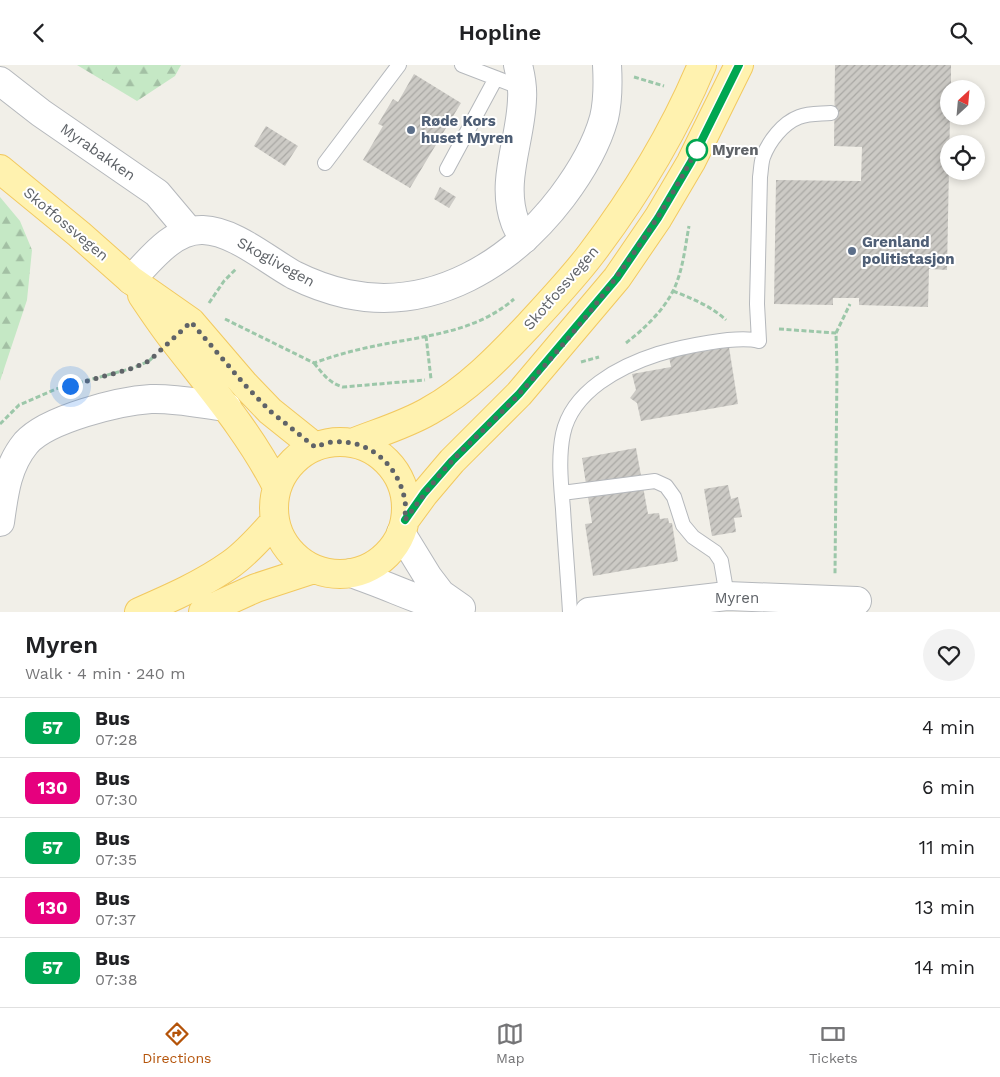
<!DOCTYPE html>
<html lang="en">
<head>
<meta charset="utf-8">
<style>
	body { margin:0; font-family:"Work Sans",sans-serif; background:#f2f2f2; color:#202124; height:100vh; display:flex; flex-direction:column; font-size:19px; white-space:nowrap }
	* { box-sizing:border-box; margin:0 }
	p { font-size:16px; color:#757577 }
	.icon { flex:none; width:28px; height:28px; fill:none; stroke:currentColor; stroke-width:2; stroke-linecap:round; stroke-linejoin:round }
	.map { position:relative; height:547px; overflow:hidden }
	.sheet { display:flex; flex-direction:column; background:#fff; flex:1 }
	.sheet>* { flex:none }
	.badge { padding:0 10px; border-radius:8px; font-size:18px; line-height:32px }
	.needle { width:32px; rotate:26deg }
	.controls { position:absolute; left:940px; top:15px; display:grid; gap:10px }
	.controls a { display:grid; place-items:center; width:45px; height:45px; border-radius:50%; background:#fff; box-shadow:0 2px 8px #0003; font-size:25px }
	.you { position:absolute; width:25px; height:25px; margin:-12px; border:4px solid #fff; border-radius:50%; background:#1a73e8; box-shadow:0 0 0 8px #1a73e833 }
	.map>.badge { position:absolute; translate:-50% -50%; box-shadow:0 0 0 2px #fff }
	.round { display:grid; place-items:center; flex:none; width:52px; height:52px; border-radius:26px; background:#f2f2f2 }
	.head { display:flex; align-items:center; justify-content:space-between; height:85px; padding:0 25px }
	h1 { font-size:24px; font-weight:600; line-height:38px }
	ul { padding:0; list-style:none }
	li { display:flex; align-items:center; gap:15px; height:60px; padding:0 25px; border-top:1px solid #e0e0e0 }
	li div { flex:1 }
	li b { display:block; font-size:19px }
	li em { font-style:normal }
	li .badge { min-width:55px; font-weight:700; text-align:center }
	header { display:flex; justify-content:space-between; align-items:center; height:65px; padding:0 25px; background:#fff; font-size:22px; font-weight:600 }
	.tab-bar { display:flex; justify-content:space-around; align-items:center; height:70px; border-top:1px solid #e0e0e0; background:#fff; font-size:14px; color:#757577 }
	.tab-bar a { display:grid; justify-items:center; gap:2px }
	.tab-bar .active { color:#b45309 }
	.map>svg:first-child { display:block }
</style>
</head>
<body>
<header><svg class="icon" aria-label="back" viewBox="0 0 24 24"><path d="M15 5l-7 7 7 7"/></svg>Hopline<svg class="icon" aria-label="search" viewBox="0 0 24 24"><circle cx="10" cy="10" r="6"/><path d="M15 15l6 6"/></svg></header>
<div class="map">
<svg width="1000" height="547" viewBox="0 0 1000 547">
	<defs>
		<pattern id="forest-firs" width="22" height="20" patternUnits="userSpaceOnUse" patternTransform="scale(1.25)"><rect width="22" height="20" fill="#c5e8c5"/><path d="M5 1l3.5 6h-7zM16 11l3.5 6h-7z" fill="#a3c0a4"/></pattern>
		<pattern id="building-hatch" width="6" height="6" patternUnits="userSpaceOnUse" patternTransform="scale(1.25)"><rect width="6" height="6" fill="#cccac5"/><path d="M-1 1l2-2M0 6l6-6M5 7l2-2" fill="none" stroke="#a9a8a4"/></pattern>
	</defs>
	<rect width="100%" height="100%" fill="#f1efe8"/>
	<path fill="url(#forest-firs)" d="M77,0h104l-6,11 -38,25z
		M0,132l20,24 12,29 -5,50 -27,81z"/>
	<path fill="url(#building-hatch)" d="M835,0h116v24h-2v27h1l-3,154 -18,-1 -1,38 -69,-2v-7h-26v7l-59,-1 2,-124 85,1 1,-34 -28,-1z
		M414,9l47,29 -51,85 -47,-28 20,-34 -5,-2 15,-25 5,3z
		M266,61l32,20 -13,20 -31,-20z
		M440,122l16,10 -7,11 -15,-9z
		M729,282l9,57 -97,17 -4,-18 -7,-5 6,-8 -4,-16 39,-7 -2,-10z
		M636,383l12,66 11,-1 1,6 8,-1 1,5h3l6,38 -85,15 -8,-52 7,-1 -10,-65z
		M728,420l3,14 7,-2 4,20 -8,1 2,14 -24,4 -8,-47z"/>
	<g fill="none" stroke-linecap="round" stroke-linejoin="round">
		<defs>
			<path id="service" d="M462,0l60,23
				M325,98l74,-98
				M447,104l49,-91
				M562,428l93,-12 11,5 8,11 9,28 10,12 22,15 6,9 6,35
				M570,547c-2,-34 -5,-68 -7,-103 -2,-24 -5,-51 0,-75 9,-43 57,-68 95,-80 23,-7 79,-19 101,-13l-2,-37 3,-127c1,-6 1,-14 3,-20 6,-16 20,-34 36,-40 10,-4 21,-3 32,-4"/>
			<path id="minor" d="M518,0c3,12 5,22 4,34 -1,41 -22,83 -7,123 2,6 6,12 9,17
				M0,16l41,32 116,80 32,38
				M0,457c4,-29 7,-56 26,-79 21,-24 93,-42 125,-44 25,-1 51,5 76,8
				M401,468l27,44 13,17 20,14
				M351,508c36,12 70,29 106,39
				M589,547l138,-16 130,5"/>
			<path id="tertiary" d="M131,215c19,-20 42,-51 72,-50 31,1 64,30 91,45 16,8 35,15 53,19 86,18 164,-30 215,-97 18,-24 34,-50 42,-79 4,-17 4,-36 3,-53"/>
			<path id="primary" d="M0,104l79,65 52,46 60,42 54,63 25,26 45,36
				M142,230c10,15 20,30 31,44 37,48 77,94 104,148
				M274 443a66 66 0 1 1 132 0a66 66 0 1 1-132 0Z
				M352,378c25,-10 53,-18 77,-32 38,-21 70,-54 100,-86 21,-23 43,-46 62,-71 44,-58 83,-122 111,-189
				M405,455l19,-26 28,-33 67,-67 98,-116 41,-60 33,-56 48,-97
				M139,547c32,-14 64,-28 92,-48 17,-12 30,-28 44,-43
				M203,547l53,-24 58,-19"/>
		</defs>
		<use href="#service" stroke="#b5b8bc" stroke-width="16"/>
		<use href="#minor" stroke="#b5b8bc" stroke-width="30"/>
		<use href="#tertiary" stroke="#b5b8bc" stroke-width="30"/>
		<use href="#primary" stroke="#f2c960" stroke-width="30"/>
		<path stroke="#9cc7a9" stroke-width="3" stroke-dasharray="5 2.5" stroke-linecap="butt" d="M634,12l30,9
			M673,226c18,7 38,15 53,29
			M209,238l15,-22 12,-12
			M225,254l89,44c19,-7 37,-12 56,-16 50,-11 104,-13 144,-48
			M779,264l57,4 1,34 -2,207
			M836,268l14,-29
			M426,271l5,43
			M626,278c18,-14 37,-32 47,-52 10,-20 12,-44 16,-65
			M581,297l18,-5
			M314,298c9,11 15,20 29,24l82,-7
			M0,359l19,-19 37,-16 77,-21 16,-7 5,-5"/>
		<use href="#service" stroke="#fff" stroke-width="14"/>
		<use href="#minor" stroke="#fff" stroke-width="28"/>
		<use href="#tertiary" stroke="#fff" stroke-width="28"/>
		<use href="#primary" stroke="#fff2af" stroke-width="28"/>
	</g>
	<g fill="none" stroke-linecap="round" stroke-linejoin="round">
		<defs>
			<path id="line" d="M405,455l19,-27 28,-32 67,-67 98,-116 41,-60 33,-56 48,-97"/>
		</defs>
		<use href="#line" stroke="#fff" stroke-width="11"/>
		<use href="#line" stroke="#00a651" stroke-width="8"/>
		<path stroke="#5f6368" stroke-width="5" stroke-dasharray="0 9" d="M70,321l63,-18 16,-7 42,-39 54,63 25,26 45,36c6,-2 13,-5 19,-5 36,-3 65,24 71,59 1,6 0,13 0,19 15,-20 30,-41 47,-59 22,-23 46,-44 67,-67 70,-76 133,-157 180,-249l-2,5"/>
	</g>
	<g fill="#5c6f8a" stroke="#fff" stroke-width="2">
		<circle cx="411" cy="65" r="5"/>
		<circle cx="852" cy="186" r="5"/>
	</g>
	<circle fill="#fff" stroke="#00a651" stroke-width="2.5" cx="697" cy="85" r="10"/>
	<g text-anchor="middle" stroke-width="4" stroke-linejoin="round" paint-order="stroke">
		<g font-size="15" font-weight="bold" fill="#4e5e75" stroke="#fff" text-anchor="start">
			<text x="421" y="61">Røde Kors<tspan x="421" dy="17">huset Myren</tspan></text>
			<text x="862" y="182">Grenland<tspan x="862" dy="17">politistasjon</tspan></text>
		</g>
		<g font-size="15" font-weight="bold" fill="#5f6368" stroke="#fff" text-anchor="start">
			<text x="712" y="90">Myren</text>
		</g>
		<g font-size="15" fill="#5f6368" stroke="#fff">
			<text transform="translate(98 87) rotate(35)" y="5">Myrabakken</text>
			<text transform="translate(66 159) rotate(40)" y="5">Skotfossvegen</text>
			<text transform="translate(276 197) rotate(29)" y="5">Skoglivegen</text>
			<text transform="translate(561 223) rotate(-49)" y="5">Skotfossvegen</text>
			<text x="737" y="538">Myren</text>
		</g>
	</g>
</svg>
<div class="controls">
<a><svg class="needle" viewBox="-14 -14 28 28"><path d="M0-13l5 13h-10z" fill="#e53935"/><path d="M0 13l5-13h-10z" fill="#757577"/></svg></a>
<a><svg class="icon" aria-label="locate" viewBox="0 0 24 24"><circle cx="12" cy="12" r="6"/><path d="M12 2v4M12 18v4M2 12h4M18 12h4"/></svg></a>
</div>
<div class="you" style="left:70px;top:321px"></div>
</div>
<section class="sheet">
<div class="head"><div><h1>Myren</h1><p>Walk · 4 min · 240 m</p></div><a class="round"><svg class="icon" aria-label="heart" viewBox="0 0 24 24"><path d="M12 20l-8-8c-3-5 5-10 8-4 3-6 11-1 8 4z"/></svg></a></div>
<ul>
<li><span class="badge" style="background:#00a651;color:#fff">57</span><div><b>Bus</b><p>07:28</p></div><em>4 min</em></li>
<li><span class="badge" style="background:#e6007e;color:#fff">130</span><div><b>Bus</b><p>07:30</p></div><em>6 min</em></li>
<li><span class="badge" style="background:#00a651;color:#fff">57</span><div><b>Bus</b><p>07:35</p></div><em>11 min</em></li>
<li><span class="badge" style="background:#e6007e;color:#fff">130</span><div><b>Bus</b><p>07:37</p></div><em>13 min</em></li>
<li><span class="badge" style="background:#00a651;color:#fff">57</span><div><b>Bus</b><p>07:38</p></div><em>14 min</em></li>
</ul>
</section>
<nav class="tab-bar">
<a class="active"><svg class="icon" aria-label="directions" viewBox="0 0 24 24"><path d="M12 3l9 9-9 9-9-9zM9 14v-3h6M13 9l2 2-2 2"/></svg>Directions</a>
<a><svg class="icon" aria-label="map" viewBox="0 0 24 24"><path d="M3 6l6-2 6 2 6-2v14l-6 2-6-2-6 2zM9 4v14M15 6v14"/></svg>Map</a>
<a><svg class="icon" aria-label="tickets" viewBox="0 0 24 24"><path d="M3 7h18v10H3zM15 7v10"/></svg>Tickets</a>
</nav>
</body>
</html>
